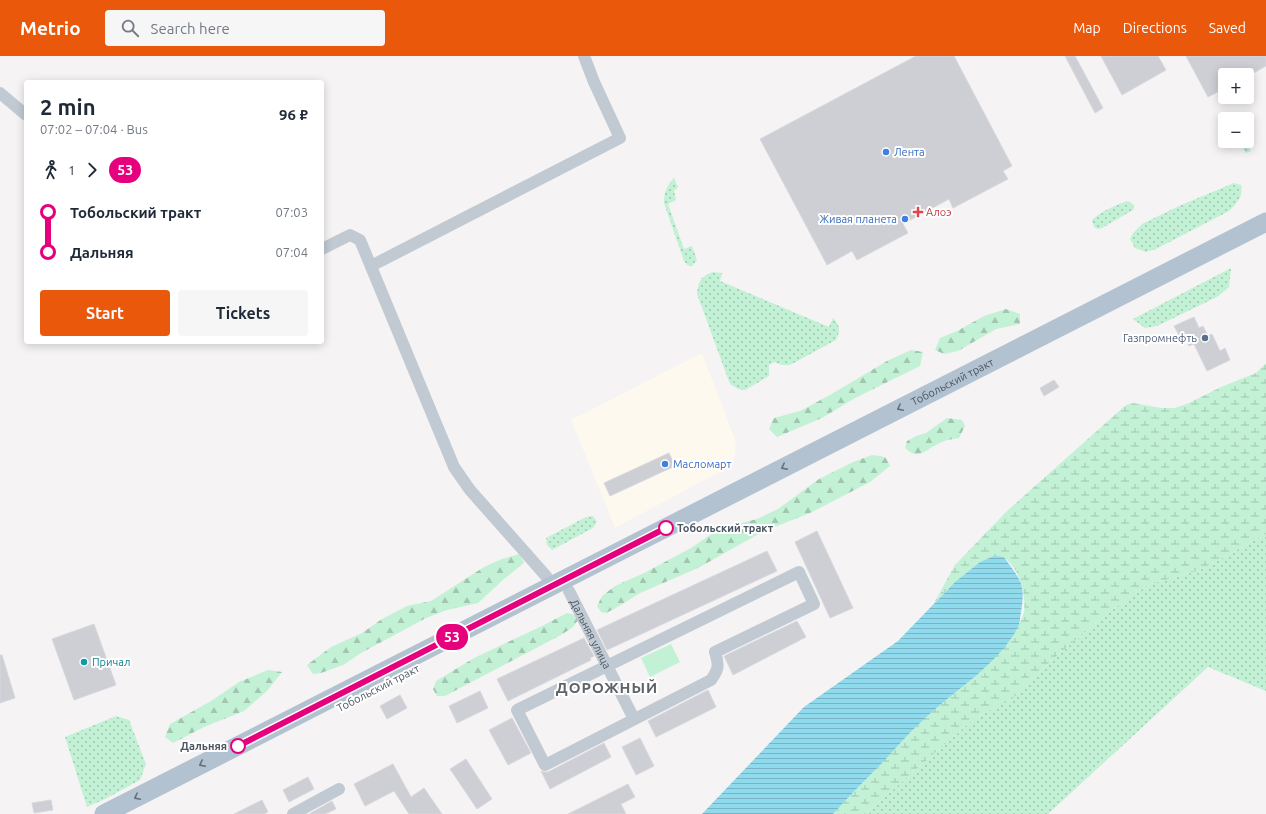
<!DOCTYPE html>
<html lang="en">
<head>
<meta charset="utf-8">
<style>
	body { margin:0; font-family:Ubuntu,sans-serif; background:#f6f6f7; color:#1f2937; height:100vh; display:flex; flex-direction:column; font-size:15px; white-space:nowrap }
	* { box-sizing:border-box; margin:0 }
	p { font-size:13px; color:#747a83 }
	.icon { flex:none; width:22px; height:22px; fill:none; stroke:currentColor; stroke-width:2; stroke-linecap:round; stroke-linejoin:round }
	.map { position:relative; flex:1; overflow:hidden }
	.details { position:absolute; left:24px; top:24px; width:300px; height:264px; display:flex; flex-direction:column; background:#fff; border-radius:4px; box-shadow:0 2px 10px #0003 }
	.details>* { flex:none }
	.badge { padding:0 8px; border-radius:13px; font-size:14px; line-height:26px }
	.buttons { position:absolute; left:1218px; top:12px; display:grid; gap:8px }
	.buttons a { display:grid; place-items:center; width:36px; height:36px; border-radius:4px; background:#fff; box-shadow:0 2px 10px #0003; font-size:20px }
	.map>.badge { position:absolute; translate:-50% -50%; box-shadow:0 0 0 2px #fff }
	.legs { display:flex; align-items:center; gap:6px; height:44px; padding:0 16px; font-size:13px }
	.legs p { margin-inline-start:auto }
	.overview { display:flex; align-items:center; justify-content:space-between; height:68px; padding:0 16px }
	h1 { font-size:22px; font-weight:600; line-height:30px }
	.cta { display:flex; gap:8px; margin-top:auto; padding:8px 16px }
	.cta a { flex:1; height:46px; border-radius:4px; background:#ea580c; color:#fff; font-size:16px; font-weight:600; line-height:46px; text-align:center }
	.cta a+a { background:#f6f6f7; color:#1f2937 }
	ul { padding:0 16px; list-style:none }
	li { display:flex; align-items:center; gap:14px; height:40px; font-size:15px }
	li i { display:grid; place-items:center; width:6px; height:100%; margin:0 5px; background:currentColor }
	li i::after { content:''; width:10px; height:10px; margin:-5px; border:3px solid; border-radius:50%; background:#fff }
	li p { margin-inline-start:auto }
	li:first-child i { background:linear-gradient(#0000 50%,currentColor 0) }
	li:last-child i { background:linear-gradient(currentColor 50%,#0000 0) }
	header { display:flex; align-items:center; gap:24px; box-sizing:border-box; height:56px; padding:0 20px; background:#ea580c; color:#fff }
	header strong { font-size:19px }
	nav { display:flex; gap:22px; margin-inline-start:auto; font-size:14px }
	.search { width:280px; height:36px; background:#f6f6f7; display:flex; align-items:center; gap:10px; box-sizing:border-box; padding:0 14px; border-radius:4px; color:#747a83; font-size:15px }
	.map>svg:first-child { display:block }
</style>
</head>
<body>
<header>
<strong>Metrio</strong>
<div class="search"><svg class="icon" aria-label="search" viewBox="0 0 24 24"><circle cx="10" cy="10" r="6"/><path d="M15 15l6 6"/></svg>Search here</div>
<nav><a>Map</a><a>Directions</a><a>Saved</a></nav>
</header>
<div class="map">
<svg width="1266" height="758" viewBox="0 0 1266 758">
	<defs>
		<pattern id="grass-dots" width="8" height="8" patternUnits="userSpaceOnUse"><rect width="8" height="8" fill="#c3f1d5"/><path d="M2 2h.1M6 6h.1" fill="none" stroke="#a0c6b0" stroke-width="1.8" stroke-linecap="round"/></pattern>
		<pattern id="forest-firs" width="22" height="20" patternUnits="userSpaceOnUse"><rect width="22" height="20" fill="#c3f1d5"/><path d="M5 1l3.5 6h-7zM16 11l3.5 6h-7z" fill="#a0c6b0"/></pattern>
		<pattern id="wetland-marsh" width="20" height="14" patternUnits="userSpaceOnUse"><rect width="20" height="14" fill="#c3f1d5"/><path d="M1 5h8M5 5V1M11 12h8M15 12V8" fill="none" stroke="#a0c6b0"/></pattern>
		<pattern id="water-rules" width="6" height="5" patternUnits="userSpaceOnUse"><rect width="6" height="5" fill="#90daee"/><path d="M0 2.5h6" fill="none" stroke="#78b4c4"/></pattern>
	</defs>
	<rect width="100%" height="100%" fill="#f5f3f3"/>
	<path fill="#fdf9ef" d="M702,297l34,89 -2,22 -119,64 -44,-108z"/>
	<path fill="url(#grass-dots)" d="M1239,85h7l5,10 -5,2z
		M674,122l4,9 -4,4 2,9 -8,4 16,45 8,-3 5,14 -5,6 -5,-1 -3,-4 -20,-58c0,-12 3,-17 10,-25z
		M1234,127l7,2c3,11 -5,19 -12,26l-73,38 -10,3 -11,-4 -5,-9 3,-6 9,-9 37,-18z
		M1127,145l6,3 1,4 -1,2 -31,18 -4,1 -4,-2 -2,-7c10,-9 22,-14 35,-19z
		M1231,212l-2,19 -12,10 -60,29 -12,2 -12,-9z
		M713,216l9,1 -2,8 109,46 4,-9c8,8 7,13 3,22l-46,25h-8l-8,-3 -5,3v11l-24,14 -7,-1 -8,-5 -33,-90c2,-13 3,-17 16,-22z
		M593,460l4,6 -4,6 -41,22 -5,-5 -1,-7 40,-21z
		M1266,478v157l-58,-24 -160,147h-183l111,-97 35,-17 43,-42 58,-48 36,-25 52,-15z
		M116,660l13,4 17,44 -6,16 -35,19 -18,8 -22,-70z"/>
	<path fill="url(#forest-firs)" d="M1006,253l14,5v10l-24,5 -38,22 -14,3 -9,-4 5,-12 17,-7 27,-15z
		M911,294l12,2 -3,14 -65,32 -33,20 -45,19 -8,-8 5,-11 26,-7 30,-16 57,-34z
		M947,362l15,2 3,6 -6,12c-6,1 -14,2 -19,5 -15,6 -20,19 -35,5l2,-7 9,-5 10,-3z
		M872,399l9,1 5,2 4,8 -20,16 -60,31 -48,19 -64,36 -58,25 -24,15 -10,5 -5,-1 -4,-6 5,-10 13,-10 29,-13 47,-25 19,-13 27,-11 20,-5 21,-10 41,-30 34,-17z
		M520,498l4,9 -20,16 -26,24 -31,7 -21,8 -65,35 -18,12 -22,8 -8,1 -6,-9 24,-18 31,-14 20,-14 25,-13 24,-5 53,-34 18,-8z
		M567,557l8,2 3,5 -5,7 -12,8 -116,61h-8l-4,-7 3,-8 38,-23 68,-32z
		M268,614l14,2 -15,19 -23,20 -40,16 -31,16 -8,-6 5,-13 41,-23 28,-19z"/>
	<path fill="url(#wetland-marsh)" d="M1266,307v171l-66,36 -52,15 -36,25 -58,48 -43,42 -35,17 -111,97h-32c16,-18 33,-35 50,-53 13,-13 25,-27 38,-40 31,-29 68,-51 92,-87 4,-7 9,-14 11,-22 1,-7 0,-15 -1,-21 -4,-16 -7,-23 -19,-34l-24,5 -25,20 -21,21 21,-38 51,-53 120,-107 7,-2 28,5h14l14,-5 32,-16 35,-14z"/>
	<path fill="#c3f1d5" d="M671,588l9,18 -30,15 -9,-19z"/>
	<path fill="url(#water-rules)" d="M994,500l10,1c16,23 22,26 17,55 -1,5 -1,11 -3,15 -20,39 -67,65 -97,95 -13,12 -25,26 -38,40 -17,17 -34,34 -50,52h-131l102,-107 94,-66 57,-59 25,-20z"/>
	<path fill="#cdcfd5" stroke="#d7d9de" d="M916,0h38l58,110 -9,5 5,8 -55,29 -4,-9 -46,25 5,9 -51,27 -5,-9 -25,14 -67,-126z
		M1065,0h10l28,52 -8,5z
		M1101,0h57l8,14 -44,25z
		M1186,0h80v10l-16,9h-25v13l-17,9z
		M1194,261l5,11 4,-2 5,10 4,-2 8,17 5,-3 5,12 -23,11 -13,-27 -5,2 -5,-11 -4,2 -6,-11z
		M1054,324l5,7 -15,9 -4,-8z
		M669,397l6,13 -65,30 -6,-13z
		M817,475l36,77 -23,10 -35,-76z
		M767,495l10,20 -170,79 -10,-20z
		M797,565l9,16 -73,38 -9,-19z
		M94,568l22,61 -42,15 -22,-61z
		M584,582l10,18 -4,2 1,2 -83,41 -11,-22z
		M0,599h2l13,43 -15,5z
		M708,634l8,17 -60,30 -8,-16z
		M480,635l8,17 -31,15 -8,-17z
		M400,639l7,13 -20,11 -7,-13z
		M512,662l19,35 -23,12 -19,-35z
		M640,682l14,28 -18,9 -14,-28z
		M604,687l7,14 -61,32 -9,-18 3,1h4z
		M466,703l26,40 -15,10 -27,-40z
		M393,708l18,33 13,-9 18,26h-33l-15,-23 -29,15 -11,-22z
		M308,721l6,12 -25,13 -6,-12z
		M628,728l7,13 -14,7 5,10h-58z
		M51,744l2,10 -19,3 -2,-10z
		M262,744l6,12 -4,2h-30z
		M332,745l4,8 -11,5h-16z"/>
	<g fill="none" stroke-linecap="round" stroke-linejoin="round">
		<g stroke="#c1cad2" stroke-width="12">
			<path d="M0,37l26,22"/>
			<path d="M322,193l28,-14 10,5 94,227 16,23 76,86 6,10"/>
			<path d="M371,210l249,-128 -26,-56 -10,-26"/>
			<path d="M799,516l15,32 -99,48c4,13 4,17 -4,28l-166,85 -28,-55z"/>
			<path id="s1" d="M569,535l65,128"/>
			<path d="M293,758l46,-25"/>
		</g>
		<path stroke="#b3c2d1" stroke-width="19" id="s2" d="M104,758l1162,-592"/>
	</g>
	<defs><path id="oneway-chevron" d="M-2-3.5L2.5 0L-2 3.5" fill="none" stroke-width="1.6" stroke-linecap="round" stroke-linejoin="round"/></defs>
	<g stroke="#64717d">
		<use href="#oneway-chevron" transform="translate(900 352) rotate(153)"/>
		<use href="#oneway-chevron" transform="translate(784 411) rotate(153)"/>
		<use href="#oneway-chevron" transform="translate(202 708) rotate(153)"/>
		<use href="#oneway-chevron" transform="translate(137 741) rotate(153)"/>
	</g>
	<g fill="none" stroke-linecap="round" stroke-linejoin="round">
		<defs>
			<path id="line-1" d="M238,690l428,-218"/>
		</defs>
		<use href="#line-1" stroke="#fff" stroke-width="9"/>
		<use href="#line-1" stroke="#e6007e" stroke-width="6"/>
	</g>
	<g fill="#3f7fe0" stroke="#fff" stroke-width="1.5">
		<circle cx="886" cy="96" r="4"/>
		<circle cx="905" cy="163" r="4"/>
		<circle cx="665" cy="408" r="4"/>
	</g>
	<path fill="#e0444e" stroke="#fff" stroke-width="1.5" d="M916 150h4v4h4v4h-4v4h-4v-4h-4v-4h4z"/>
	<circle fill="#5c6f8a" stroke="#fff" stroke-width="1.5" cx="1205" cy="282" r="4"/>
	<g fill="#fff" stroke="#e6007e" stroke-width="2">
		<circle cx="666" cy="472" r="7"/>
		<circle cx="238" cy="690" r="7"/>
	</g>
	<circle fill="#0f9aa8" stroke="#fff" stroke-width="1.5" cx="84" cy="606" r="4"/>
	<g text-anchor="middle" stroke-width="4" stroke-linejoin="round" paint-order="stroke">
		<g font-size="11" fill="#366cbe" stroke="#fff" text-anchor="start">
			<text x="894" y="100">Лента</text>
			<text x="897" y="167" text-anchor="end">Живая планета</text>
			<text x="673" y="412">Масломарт</text>
		</g>
		<g font-size="11" fill="#be3a42" stroke="#fff" text-anchor="start">
			<text x="926" y="160">Алоэ</text>
		</g>
		<g font-size="11" fill="#4e5e75" stroke="#fff" text-anchor="end">
			<text x="1197" y="286">Газпромнефть</text>
		</g>
		<g font-size="11" fill="#4a5661" stroke="#fff">
			<text dy="4" stroke="none"><textPath href="#s2" startOffset="952">Тобольский тракт</textPath></text>
			<text dy="4" stroke="none"><textPath href="#s1" startOffset="48">Дальняя улица</textPath></text>
			<text transform="translate(378 632) rotate(-27)" y="4">Тобольский тракт</text>
		</g>
		<g font-size="11" font-weight="bold" fill="#4a5661" stroke="#fff" text-anchor="start">
			<text x="677" y="476">Тобольский тракт</text>
			<text x="227" y="694" text-anchor="end">Дальняя</text>
		</g>
		<g font-size="11" fill="#0d838f" stroke="#fff" text-anchor="start">
			<text x="92" y="610">Причал</text>
		</g>
		<g font-size="15" font-weight="bold" letter-spacing="1" fill="#5f6368" stroke="#fff">
			<text x="607" y="637">ДОРОЖНЫЙ</text>
		</g>
	</g>
</svg>
<div class="buttons">
<a>+</a>
<a>−</a>
</div>
<b class="badge" style="left:452px;top:581px;background:#e6007e;color:#fff">53</b>
<section class="details">
<div class="overview"><div><h1>2 min</h1><p>07:02 – 07:04 · Bus</p></div><b>96 ₽</b></div>
<div class="legs"><svg class="icon" aria-label="walk" viewBox="0 0 24 24"><circle cx="13" cy="4" r="2"/><path d="M13 8l-2 6 4 7M11 14l-3 7M7 12l3-4h3l4 4"/></svg>1<svg class="icon" aria-label="forward" viewBox="0 0 24 24"><path d="M9 5l7 7-7 7"/></svg><b class="badge" style="background:#e6007e;color:#fff">53</b></div>
<ul>
<li><i style="color:#e6007e"></i><b>Тобольский тракт</b><p>07:03</p></li>
<li><i style="color:#e6007e"></i><b>Дальняя</b><p>07:04</p></li>
</ul>
<div class="cta"><a>Start</a><a>Tickets</a></div>
</section>
</div>
</body>
</html>
